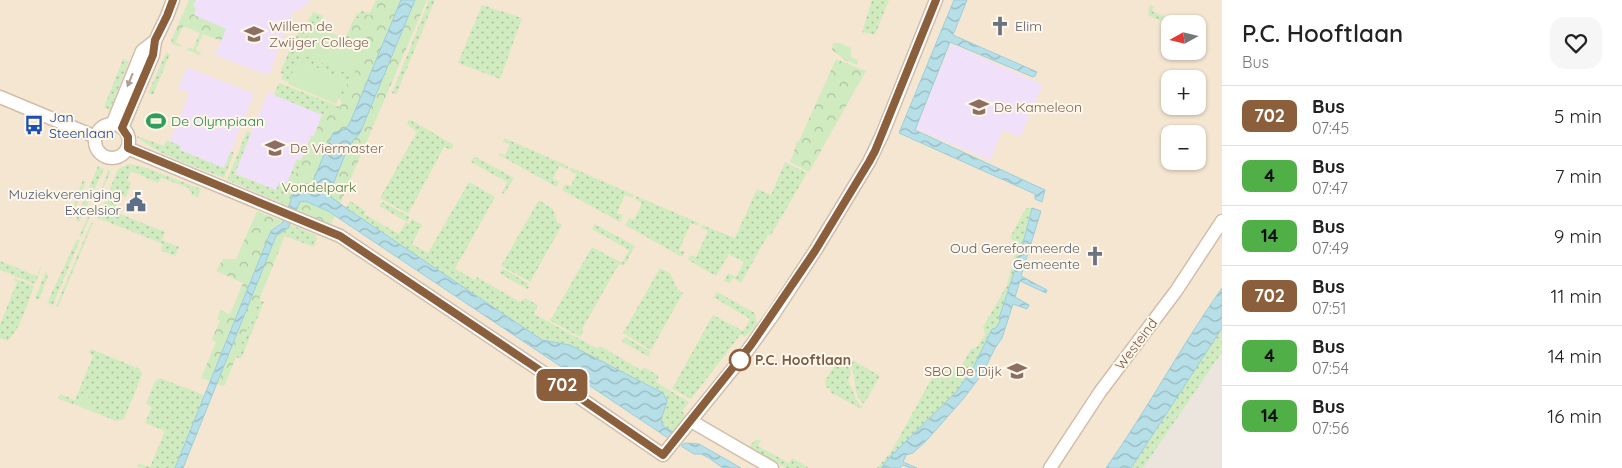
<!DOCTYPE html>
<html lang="en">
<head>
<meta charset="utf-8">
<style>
	body { margin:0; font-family:Quicksand,sans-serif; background:#f6f6f6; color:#222; height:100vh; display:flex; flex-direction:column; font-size:19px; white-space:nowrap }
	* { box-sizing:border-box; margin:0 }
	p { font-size:16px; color:#767676 }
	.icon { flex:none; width:28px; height:28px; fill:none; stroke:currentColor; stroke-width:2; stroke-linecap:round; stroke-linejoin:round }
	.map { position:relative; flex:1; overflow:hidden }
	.details { display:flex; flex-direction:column; background:#fff; width:400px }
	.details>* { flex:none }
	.badge { padding:0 10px; border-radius:8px; font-size:18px; line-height:32px }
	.needle { width:32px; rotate:262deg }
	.fabs { position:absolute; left:1161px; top:15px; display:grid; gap:10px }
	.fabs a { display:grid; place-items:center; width:45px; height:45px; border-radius:10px; background:#fff; box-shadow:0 1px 4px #0004; font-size:25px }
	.map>.badge { position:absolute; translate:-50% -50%; box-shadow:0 0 0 2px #fff }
	.round { display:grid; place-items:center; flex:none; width:52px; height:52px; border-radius:15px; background:#f6f6f6 }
	.overview { display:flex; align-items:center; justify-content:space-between; height:85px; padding:0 20px }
	h1 { font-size:24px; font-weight:600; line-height:38px }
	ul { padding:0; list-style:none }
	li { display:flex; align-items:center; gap:15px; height:60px; padding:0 20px; border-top:1px solid #e0e0e0 }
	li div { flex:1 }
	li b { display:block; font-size:19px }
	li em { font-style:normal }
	li .badge { min-width:55px; font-weight:700; text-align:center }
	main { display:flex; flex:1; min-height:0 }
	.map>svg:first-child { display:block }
</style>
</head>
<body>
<main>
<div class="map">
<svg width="1222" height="468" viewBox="0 0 1222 468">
	<defs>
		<pattern id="grass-dots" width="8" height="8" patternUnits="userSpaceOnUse" patternTransform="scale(1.25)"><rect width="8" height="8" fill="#d1ebc1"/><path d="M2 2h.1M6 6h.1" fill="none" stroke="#aec19f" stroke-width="1.8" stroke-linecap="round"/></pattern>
		<pattern id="forest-crowns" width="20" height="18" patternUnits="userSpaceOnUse" patternTransform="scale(1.25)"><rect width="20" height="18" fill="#d1ebc1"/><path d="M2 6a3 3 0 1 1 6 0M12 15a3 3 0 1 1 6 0" fill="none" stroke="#aec19f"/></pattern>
		<pattern id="water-waves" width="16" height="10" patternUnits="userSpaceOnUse" patternTransform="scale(1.25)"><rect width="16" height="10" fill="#b6dfe8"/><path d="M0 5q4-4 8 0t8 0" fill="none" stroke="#99b8be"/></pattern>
	</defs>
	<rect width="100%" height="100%" fill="#fdf4e3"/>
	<path fill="#f5e6d1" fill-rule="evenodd" d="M0,0h1222v468h-1222zM1170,24h28v27h-28zM1170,79h28v27h-28zM1170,134h28v27h-28z"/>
	<path fill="#ece5de" d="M1222,340v128h-81z"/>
	<path fill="#f1e0fa" d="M196,0h116l-13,10 -6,2 -24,63 -7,-3 -1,1 -46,-18 11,-26 -32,-14 -1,-9z
		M951,44l92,41 -23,52 -17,-7 -13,30 -74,-31z
		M187,67l67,27 -30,74 -44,-18 -10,-9 19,-48 -11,-5z
		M268,92l55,23 -10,22 -2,-1 -10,25 -4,-2 -10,25 -11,6 -42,-17z"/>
	<path fill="url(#grass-dots)" d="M376,0h25l-112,206 -62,-26 20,-49 4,2 -16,41 41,16 4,-9 7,2 10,-24 4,1 10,-24h3l8,-21 -48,-20 5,-12 59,23 4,-3 -2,-4 -2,-1 7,-18 -47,-20 -9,22 -8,-3 2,-5 -3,-1 15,-36 19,-25 9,4 -1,2 3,1 -2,6 -4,-2 -1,4 -5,-2 -12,29 63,-8 -19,-7 12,-26 2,1 2,-4 9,3z
		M429,0h6l-39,95 -4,-2z
		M872,0h17l-14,35 -13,-3z
		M482,5l40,13 -22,61 -42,-16z
		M1150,5l4,1 -2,5 15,7v2h2l1,-1 9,3v2h-9l-21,-8 -1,-5z
		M166,53l4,1 -17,41 -5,-2z
		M123,59l6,2 -19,49 -6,-3z
		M409,119l45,26 -3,5 -7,-3 -36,67 -28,-16 37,-66 -10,-8z
		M137,136l27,10 2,-6 15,6 -1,4 44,18 7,-17 3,2 -10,25c-29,-12 -62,-21 -87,-41z
		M504,138l64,28 -1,3 -8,-3 -6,13 6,2 -2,6 -58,-32v-2l6,2 5,-10 -7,-3z
		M474,156l40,22 -10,16 -2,-1 5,-11 -36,-20z
		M785,162l22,11 -36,62h-3l-27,48 -8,-5 -3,5 -6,-2 4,-8 8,4 8,-15 -15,-8 -13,22 -28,-16 2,-5 6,2 12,-26 -7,-3 1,-3 33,13 22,-49 14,6z
		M129,164l15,3 57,22 -3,8 -7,-2 1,-3 -3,-1v-3l-28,-10 -3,5 -27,-12 -4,10 4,2 -5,14 -4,-1 -1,2h-2l-4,14 50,20 -3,8 17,7 -4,9 -14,-5 2,-7 -65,-26 20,-49z
		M98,166l6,3 -25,53 -3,-2z
		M570,167l64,28 -1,3 -8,-3 -8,18 6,2 -3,7 -58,-32 3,-6 6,2 5,-12 -7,-4z
		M108,170l3,1 -30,66 -2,-2 21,-41z
		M83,180l3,1 -14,37 -3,1v-3z
		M469,182l26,15 -40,72 20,11 2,-3 43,25 5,-4 13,7 -4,9 64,35 2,-3 41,24 3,-3 15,9 -3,6 33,20 -7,9 4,5 -13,16 -10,-6 -2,-6 6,-19 -9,-11 -88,-45 -28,-5 -196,-132 4,-7 16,10 -2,3 35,20 7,-12 3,2 3,-5 10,6 -10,19 16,9z
		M636,196l63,27 -1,3 -7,-3 -12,27 6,2 -3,5 -57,-32 4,-7 5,2 8,-17 -7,-4z
		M539,200l14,9 4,13 5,3 -32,57 -29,-16z
		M383,202l27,15 -3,5 -28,-16z
		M1026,208h6c-9,37 -21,74 -33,110l1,2 -4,8 -4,1 -20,41 -15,21 -67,66 -9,11h-4l14,-16 48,-87 21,4 11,-20 6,-2 8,-13 -2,-7 24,-42 10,-39 -7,-9z
		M91,223h2l-35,84 -2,-1z
		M289,224l26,11 2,4 -3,8 -29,-11z
		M595,224l40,22 -11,20 -5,-2 -37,65 1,2 -3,6 -31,-17 2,-1 41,-72 30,16 7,-13 -37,-21z
		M77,239l3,1 -27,65 -6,-2z
		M0,261l37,15 4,-10h1l-7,18 -35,-14z
		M660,268l10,5 8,17 5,3 -32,57 -28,-17z
		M504,269l25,15 -2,2 3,2 -3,1 -28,-16z
		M46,271l2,5 -9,24 -4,-2z
		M14,278l20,8c-6,16 -14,45 -27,55l-7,-3v-13l17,-43 -4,-2z
		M717,292l38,21 2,12 -12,12 -4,-3 -50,65 -20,-11 2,-1 40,-72 30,16 7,-12 -37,-22z
		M259,300l5,2 -23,57 -5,-2z
		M1222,328v24l-79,116h-12z
		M625,337l25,14 -1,6 -28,-16z
		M91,349l49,20 2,6 -18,44 -8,2 -25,-10 -5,-23 -8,18 -20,-7 2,-5 15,6 18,-44 -4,-3z
		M844,355l36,21 -16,28c-17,-14 -1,-33 -22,-46z
		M839,358l11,11 1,6 -3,4c0,3 2,6 3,8 4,8 4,14 12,20l-2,2 -31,-17 1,-2 -5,-3 -1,-6z
		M160,378l44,17 -29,73h-33l-5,-2 1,-3 12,4 15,-36 -20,-8 7,-16 -6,-3 9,-23z
		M755,440h6l-3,6 31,17 3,-5 16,9 -1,1h-21l-37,-21z"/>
	<path fill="url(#forest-crowns)" d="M189,0h7l-3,6 3,2 -2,7 32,14 -5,12 -18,-7 -7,16 5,3 -1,2 -13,-5 1,-3 5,2 7,-16 -17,-7 -7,16 5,3v2l-9,-3 -1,-3z
		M377,0h50l-96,225 -49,-22 46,-96 12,1 10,-34 3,1 13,-32 -18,-9 7,-17 5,2 2,-6 8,3z
		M833,43h7l11,5v9l7,3 -1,5 -12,-5 -13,-10z
		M836,59l30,12 -57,101 -19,-10 4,-10 2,-10 3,-1z
		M257,211l25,10 -11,10 -61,150 -9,-3 15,-36 -4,-3 8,-19 -3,-1 3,-9 10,4 13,-31 -27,-12 7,-12h13z
		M288,228l-62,154 -1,3 -4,1 -4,-3 59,-147z
		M86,387l5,24 -13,-5z"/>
	<path fill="#d1ebc1" d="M312,26l52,20 -11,30 -52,-22z
		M298,60l48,20 -10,24 -48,-20z"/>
	<path fill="url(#water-waves)" stroke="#9cceda" d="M401,0h14l-55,133 -12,14 -18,45 1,5 15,11 196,132 28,5 93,48 4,8 -6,19 2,6 10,6 -5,6 -340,-227 -23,-10 -5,1 -12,26 -12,8 -93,232h-8l96,-237 11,-8 11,-28 4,-3 6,-1 8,-5 22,-53 11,-4 5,-4z
		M954,0h13l-14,35 84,37 -2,4 -2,1 -83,-35 -35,88 130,60 -3,12 -7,-3v-5l-136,-61z
		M1032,208l9,3 -20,65 26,14 -1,3 -26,-12 -5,16 14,8 -2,4 -14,-5 -11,34 -7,10 -13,26 -18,24 -37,42 -14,13 -7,2 -3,7 14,6h-7l-7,-3 -3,3h-19l9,-11 67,-66 15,-21 20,-41 4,-1 4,-7 -1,-3c12,-36 24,-72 33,-110z
		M1222,288v40l-91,140h-25c41,-58 75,-122 116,-180z
		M687,443l12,1 42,24h-18l-14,-10 -8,-4h-7l-13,-8 2,-2z"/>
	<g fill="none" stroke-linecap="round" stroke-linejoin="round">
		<defs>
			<path id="tertiary" d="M0,97l96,40
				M95 141a17 17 0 1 1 34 0a17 17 0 1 1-34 0Z
				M112,125l30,-74 13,-10
				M122,128l31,-73 2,-14 12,-25 6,-16
				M127,148l213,88 198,133 125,86 82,-101 28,-39 42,-64 54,-89 13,-27 54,-135
				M691,421l81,47
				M1050,468l50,-76 76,-101 46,-70"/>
		</defs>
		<use href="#tertiary" stroke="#d1beac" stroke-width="15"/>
		<use href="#tertiary" stroke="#fff" stroke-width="12"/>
	</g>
	<defs><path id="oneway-solid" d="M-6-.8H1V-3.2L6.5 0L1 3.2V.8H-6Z" transform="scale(1.25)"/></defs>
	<use fill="#ad9c91" href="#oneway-solid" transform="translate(130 80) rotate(112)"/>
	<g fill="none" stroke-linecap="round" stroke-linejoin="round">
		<defs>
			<path id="line" d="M173,0l-6,16 -12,24 -2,15 -31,73 6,9v11l212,88 198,133 125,86 88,-110 64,-94 54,-89 6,-11 61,-151"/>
		</defs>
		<use href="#line" stroke="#fff" stroke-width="11"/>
		<use href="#line" stroke="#8b5e3c" stroke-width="8"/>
	</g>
	<defs>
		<symbol id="church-bare" viewBox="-9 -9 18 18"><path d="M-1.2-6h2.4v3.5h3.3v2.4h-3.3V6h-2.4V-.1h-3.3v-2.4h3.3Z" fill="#6b7280" stroke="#fff7ea" stroke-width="2.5" paint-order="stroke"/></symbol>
		<symbol id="school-bare" viewBox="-9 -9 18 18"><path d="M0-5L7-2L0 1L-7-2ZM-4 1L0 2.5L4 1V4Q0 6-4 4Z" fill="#8d6e63" stroke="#fff7ea" stroke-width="2.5" paint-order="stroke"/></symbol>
		<symbol id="stadium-bare" viewBox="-9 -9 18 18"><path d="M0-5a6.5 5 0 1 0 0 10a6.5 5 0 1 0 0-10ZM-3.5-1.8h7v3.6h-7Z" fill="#2e9e5b" stroke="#fff7ea" stroke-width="2.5" paint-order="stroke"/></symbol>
		<symbol id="bus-bare" viewBox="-9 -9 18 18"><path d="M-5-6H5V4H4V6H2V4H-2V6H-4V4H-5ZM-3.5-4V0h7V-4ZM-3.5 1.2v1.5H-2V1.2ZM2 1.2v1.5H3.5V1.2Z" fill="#1a4fb4" stroke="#fff7ea" stroke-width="2.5" paint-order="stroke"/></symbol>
		<symbol id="civic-bare" viewBox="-9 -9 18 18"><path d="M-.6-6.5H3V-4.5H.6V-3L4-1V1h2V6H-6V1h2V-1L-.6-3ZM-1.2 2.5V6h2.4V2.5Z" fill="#5c6f8a" stroke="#fff7ea" stroke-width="2.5" paint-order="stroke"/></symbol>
	</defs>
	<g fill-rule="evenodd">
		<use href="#church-bare" x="986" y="12" width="28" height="28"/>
		<use href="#school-bare" x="240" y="20" width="28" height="28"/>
		<use href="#school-bare" x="965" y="93" width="28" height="28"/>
		<use href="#stadium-bare" x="142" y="107" width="28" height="28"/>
		<use href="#bus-bare" x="20" y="111" width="28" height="28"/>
		<use href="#school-bare" x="261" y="134" width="28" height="28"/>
		<use href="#civic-bare" x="122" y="188" width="28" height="28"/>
		<use href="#church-bare" x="1081" y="242" width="28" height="28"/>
		<use href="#school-bare" x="1003" y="357" width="28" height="28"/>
	</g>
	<circle fill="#fff" stroke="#8b5e3c" stroke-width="2.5" cx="740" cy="360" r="10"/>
	<g text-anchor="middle" stroke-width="4" stroke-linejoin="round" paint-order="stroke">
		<g font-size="14" fill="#785e54" stroke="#fff7ea" text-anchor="start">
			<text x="269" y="31">Willem de<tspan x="269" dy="16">Zwijger College</tspan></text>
			<text x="994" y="112">De Kameleon</text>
			<text x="290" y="153">De Viermaster</text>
			<text x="1002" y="376" text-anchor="end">SBO De Dijk</text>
		</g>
		<g font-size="14" fill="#5b616d" stroke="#fff7ea" text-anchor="start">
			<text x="1015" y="31">Elim</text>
			<text x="1080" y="253" text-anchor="end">Oud Gereformeerde<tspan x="1080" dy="16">Gemeente</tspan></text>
		</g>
		<g font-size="14" fill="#164399" stroke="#fff7ea" text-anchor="start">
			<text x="49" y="122">Jan<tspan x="49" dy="16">Steenlaan</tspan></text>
		</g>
		<g font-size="14" fill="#27864d" stroke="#fff7ea" text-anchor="start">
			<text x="171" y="126">De Olympiaan</text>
		</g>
		<g font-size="14" fill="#4f7d3f" stroke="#fff7ea">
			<text x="319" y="192">Vondelpark</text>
		</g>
		<g font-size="14" fill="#4e5e75" stroke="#fff7ea" text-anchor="end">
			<text x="121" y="199">Muziekvereniging<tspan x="121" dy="16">Excelsior</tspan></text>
		</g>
		<g font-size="14" fill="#775a48" stroke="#fff7ea">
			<text transform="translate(1136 344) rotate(-53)" y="5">Westeind</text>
		</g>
		<g font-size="14" font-weight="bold" fill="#775a48" stroke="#fff7ea" text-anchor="start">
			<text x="755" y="365">P.C. Hooftlaan</text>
		</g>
	</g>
</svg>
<div class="fabs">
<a><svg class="needle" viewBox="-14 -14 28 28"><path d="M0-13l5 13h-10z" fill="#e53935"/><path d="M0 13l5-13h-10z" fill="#767676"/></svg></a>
<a>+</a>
<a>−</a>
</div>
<b class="badge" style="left:562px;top:385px;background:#8b5e3c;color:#fff">702</b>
</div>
<section class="details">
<div class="overview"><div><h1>P.C. Hooftlaan</h1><p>Bus</p></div><a class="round"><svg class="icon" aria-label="heart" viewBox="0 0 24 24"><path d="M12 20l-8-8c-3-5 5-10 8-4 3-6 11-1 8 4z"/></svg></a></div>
<ul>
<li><span class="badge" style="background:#8b5e3c;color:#fff">702</span><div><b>Bus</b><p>07:45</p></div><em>5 min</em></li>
<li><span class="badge" style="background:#50af46;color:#111">4</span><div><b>Bus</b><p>07:47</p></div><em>7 min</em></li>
<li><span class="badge" style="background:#50af46;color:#111">14</span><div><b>Bus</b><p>07:49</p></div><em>9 min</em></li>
<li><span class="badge" style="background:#8b5e3c;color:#fff">702</span><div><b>Bus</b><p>07:51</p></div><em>11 min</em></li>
<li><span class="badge" style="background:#50af46;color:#111">4</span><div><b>Bus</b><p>07:54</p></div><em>14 min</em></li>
<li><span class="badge" style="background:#50af46;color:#111">14</span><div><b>Bus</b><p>07:56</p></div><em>16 min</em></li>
</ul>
</section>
</main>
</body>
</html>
